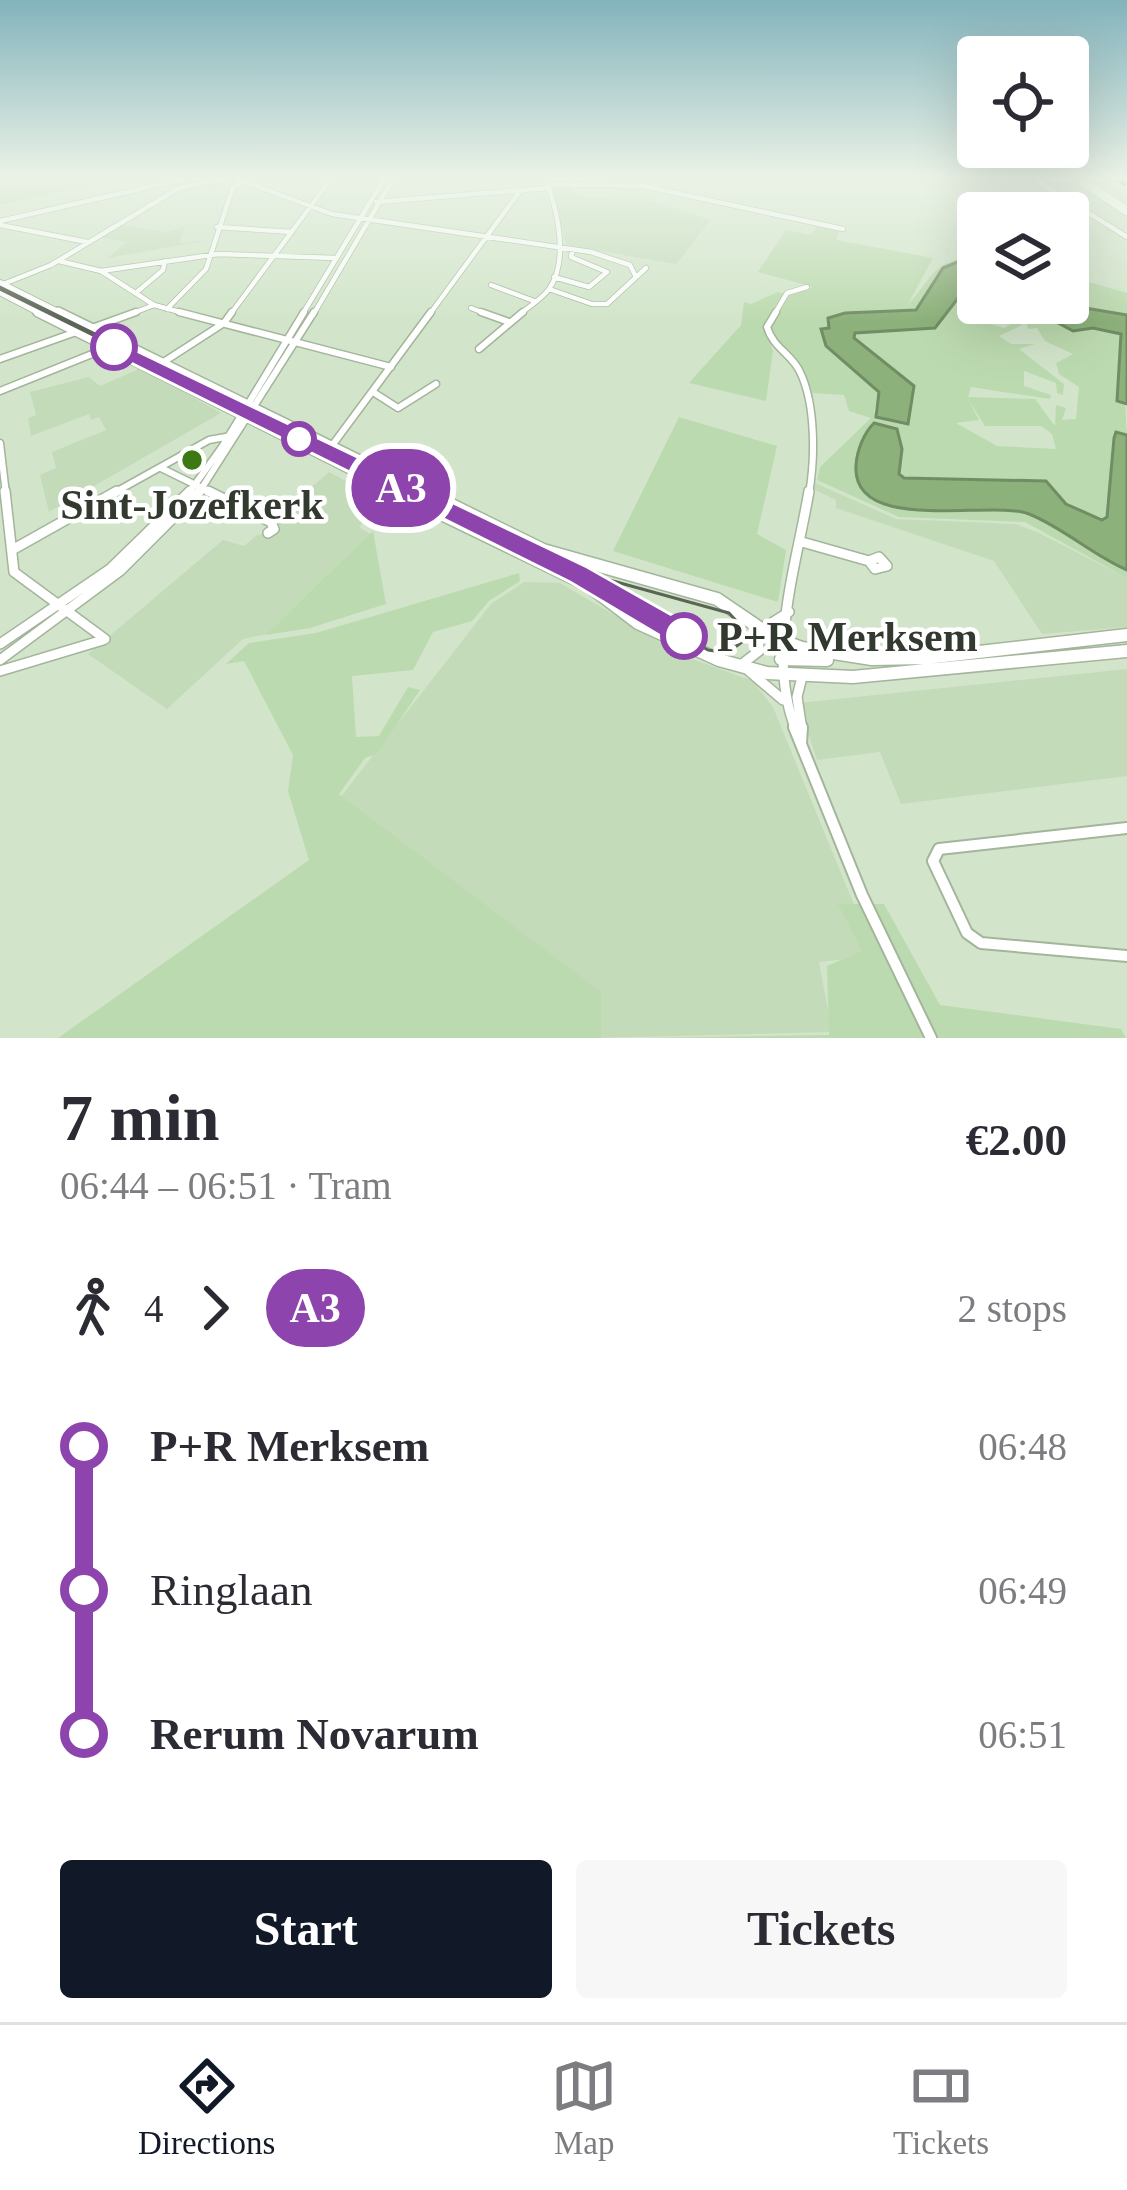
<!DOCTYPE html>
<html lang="en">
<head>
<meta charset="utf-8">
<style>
	body { margin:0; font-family:"Times New Roman",serif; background:#f7f7f7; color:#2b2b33; height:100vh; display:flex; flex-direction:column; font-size:45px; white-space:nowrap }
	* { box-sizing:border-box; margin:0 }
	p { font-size:39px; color:#7c7c81 }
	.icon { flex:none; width:66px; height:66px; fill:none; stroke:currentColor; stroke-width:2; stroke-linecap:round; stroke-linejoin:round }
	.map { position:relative; height:1038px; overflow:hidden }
	.sheet { display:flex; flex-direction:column; background:#fff; flex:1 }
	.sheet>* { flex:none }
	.badge { padding:0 24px; border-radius:39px; font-size:42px; line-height:78px }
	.fabs { position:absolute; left:957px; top:36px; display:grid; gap:24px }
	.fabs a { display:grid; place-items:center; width:132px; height:132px; border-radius:12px; background:#fff; box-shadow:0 12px 48px #0002; font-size:60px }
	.map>.badge { position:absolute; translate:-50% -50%; box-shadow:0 0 0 6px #fff }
	.legs { display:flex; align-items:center; gap:18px; height:132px; padding:0 60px; font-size:39px }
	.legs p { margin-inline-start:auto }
	.headline { display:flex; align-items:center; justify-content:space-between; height:204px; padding:0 60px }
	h1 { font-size:66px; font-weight:600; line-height:90px }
	.cta { display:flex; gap:24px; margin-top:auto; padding:24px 60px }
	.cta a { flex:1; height:138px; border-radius:12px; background:#111827; color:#fff; font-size:48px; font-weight:600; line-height:138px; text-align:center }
	.cta a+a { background:#f7f7f7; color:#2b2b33 }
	ul { padding:0 60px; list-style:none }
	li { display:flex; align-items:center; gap:42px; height:144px; font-size:45px }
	li i { display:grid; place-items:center; width:18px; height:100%; margin:0 15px; background:currentColor }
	li i::after { content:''; width:30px; height:30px; margin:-15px; border:9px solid; border-radius:50%; background:#fff }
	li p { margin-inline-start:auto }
	li:first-child i { background:linear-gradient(#0000 50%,currentColor 0) }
	li:last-child i { background:linear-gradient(currentColor 50%,#0000 0) }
	.tabs { display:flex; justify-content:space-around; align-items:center; height:168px; border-top:3px solid #e1e1e2; background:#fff; font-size:33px; color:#7c7c81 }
	.tabs a { display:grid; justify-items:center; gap:6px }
	.tabs .on { color:#111827 }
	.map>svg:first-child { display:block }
</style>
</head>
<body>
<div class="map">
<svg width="1127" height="1038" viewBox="0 0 1127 1038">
	<rect width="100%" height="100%" fill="#d2e5ca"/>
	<path fill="#c4dbba" d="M569,186l9,11 75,5 58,18 -35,44 -110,-19 -14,-58z
		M120,225l47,7 17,-5 -4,16 29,-3 -101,18 18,-16 -26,-5z
		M141,368l80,45 -172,99 -9,-37 16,-7 -4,-16 54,-22 -7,-13 -8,3 -2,-6 -58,22 -3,-18 8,-3 -6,-23 59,-15 11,9z
		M329,472l56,30 -26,25 13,8 -100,98 -29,6 -76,70 -79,-55 135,-114 21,6 13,-11 18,-3 1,-14z
		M815,483l81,36 119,5 22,8 90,46v49l-85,7 -48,-73 -158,-53v-8l-21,-10z
		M524,582l36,1 124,73 69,25 20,26 102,249 -56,6 13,70 -234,6 -259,-239 152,-195z
		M1127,669v107l-226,28 -21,-52 -63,8 -19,-57z"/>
	<path fill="#bcdaaf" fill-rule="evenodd" d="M16,176h109l-125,29v-25z
		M817,226l22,5 -3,9 97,18 -25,46c22,-21 26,-48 64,-44l6,-8v11l-19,-2 -28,24 -14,25 -72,3 -17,5 3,8 -8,2 3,18 53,46 -5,20 29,12 6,-2 5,-36 -61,-49 3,-4 86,-13 31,-42 5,1v24h43l52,28 20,-3 28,6 6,101 -11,-3 -11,88 -39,-16 -20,-23 -142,-3 -38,-46 -10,38 18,28 19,8 132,6 102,58v8l-102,-56 -126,-5 -82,-37 3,-13 51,-49 -22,-7 -5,-16 -31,-2c-10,-29 -38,-42 -44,-70l18,-28 26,-8 -55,-15 28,-42 25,5zM984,304l40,11 4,14 9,-1 8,13 28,13 -17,9 3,11 20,13 -3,32 -14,1 4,-12 -10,-3 -1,21 -20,-27 -67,-2 3,-10 79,12 1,-4 -27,-9v-15l32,12 1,10 6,2 1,-11 -45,-35 16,-5h-24l-12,-8 23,-11 -5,-4 -13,7 -35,-11zM968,399l17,27h56l11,8 4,15 -59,-3 -41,-23 23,-3z
		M1068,276l59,17v22l-71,-12h12z
		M778,292l6,2 -20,33 9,24 -7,50 -77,-18 52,-58 3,-23 7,2z
		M679,417l98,29 -20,88 29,16 -8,52 -165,-51z
		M373,531l13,73 -76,24 -44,7z
		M519,573l1,8 -31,20 -17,20 -39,11 -20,38 -61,6 4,61 23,-1 29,-49 12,3 -43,64 -12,4 -26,36 262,198v46h-543l251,-178 -21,-69 5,-36 -49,-94 -18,3 23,-21 67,-10z
		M838,904h46l56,101 181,24 5,9h-482l185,-3 -2,-69 35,-15z"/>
	<path fill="#8cb17a" stroke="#718d64" stroke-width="3" d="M962,260l16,3v16l-6,1 -37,48 -80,5 -1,5 60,48 -6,38 -32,-7 3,-25 -53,-46 -5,-17 8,-1 -1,-10 17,-5 71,-3 27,-42z
		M1021,303h35l71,12v89l-10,-3 4,-67 -28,-6 -20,3z
		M874,423l23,6 5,20 -3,25 5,4 142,3 20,23 36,16 5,-3 7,-79 2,-6 11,3v135c-35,-15 -63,-42 -98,-56 -36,-15 -178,22 -173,-49 1,-15 8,-32 18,-42z"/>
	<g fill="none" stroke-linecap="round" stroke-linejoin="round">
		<defs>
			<path id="minor-far3" d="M988,176l71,5
				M232,177l100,37 259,38 39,13 6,12
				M1039,182l88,55
				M548,184l95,2 200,43
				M376,202l172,-14
				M0,221l183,-42
				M0,225l87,17
				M217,227l75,5
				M59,261l42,10 117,-17 118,4
				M101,271l53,34 37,10
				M554,277l35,10 18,-15 -36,-15 2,-8
				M1,285l50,-20 128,-77 53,-11
				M491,285l43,16
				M549,289l43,15h15l39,-36
				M138,291l25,-21 2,-9
				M471,308l18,7
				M167,309l39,-40 27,-82 11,-5
				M128,315l26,-10
				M230,315l103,-139
				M302,315l84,-139
				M313,315l82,-139
				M429,315l91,-124
				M519,315c9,-8 23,-16 30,-26 21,-30 7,-82 -4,-113
				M774,315l13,-22 20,-6"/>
			<path id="minor-far2" d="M179,312l212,55
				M481,312l28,10
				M776,312l-9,15c6,21 25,27 33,45 16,33 15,87 9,122
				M92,328l44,-16
				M479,349l44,-37
				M0,359l76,-27
				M162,363l62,-40 8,-11
				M0,391l107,-43
				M373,392l25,16 38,-24
				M0,443l6,51
				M331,447l100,-135
				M161,468l53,26
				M112,494l97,-54 22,-4
				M188,494l34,-47 82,-135
				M198,494l116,-182"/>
			<path id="minor-far1" d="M5,491l9,81 91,67
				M208,491l63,31 3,7 -6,4
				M802,542l67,19
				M12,550l105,-59
				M879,557l8,9 -12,3 -6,-8z
				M762,629l27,-17
				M0,644l110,-75 80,-78
				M0,660l120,-89 80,-80
				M742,664l17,-13 -1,-22
				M0,671l103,-31
				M749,671l34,29
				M802,677l-5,20 5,33
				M796,730c-30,-75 0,-162 13,-239"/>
			<path id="minor" d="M794,727l68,168 69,143
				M801,744l1,-17
				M1127,828l-188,21 -6,12 34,72 14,10 146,13"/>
			<path id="major-far2" d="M0,283l64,32
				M0,292l44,23"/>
			<path id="major-far1" d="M38,312l362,182
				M58,312l371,182"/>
			<path id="major" d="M394,491l194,94 50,38 81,37 48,13 86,4 274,-26
				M423,491l120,59 174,49 56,38 29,11 70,11 54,-1 201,-23
				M781,659l46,1"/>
			<path id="highway" d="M1074,176l53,35"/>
		</defs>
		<use href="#minor-far3" stroke="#a3b59b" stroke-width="6"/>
		<use href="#minor-far2" stroke="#a3b59b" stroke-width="9"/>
		<use href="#minor-far1" stroke="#a3b59b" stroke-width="12"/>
		<use href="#minor" stroke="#a3b59b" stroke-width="14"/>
		<use href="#major-far2" stroke="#a3b59b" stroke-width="8"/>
		<use href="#major-far1" stroke="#a3b59b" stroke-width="12"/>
		<use href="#major" stroke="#a3b59b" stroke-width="15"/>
		<use href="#highway" stroke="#a3b59b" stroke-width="10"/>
		<use href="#minor-far3" stroke="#fff" stroke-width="4.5"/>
		<use href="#minor-far2" stroke="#fff" stroke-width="6"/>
		<use href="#minor-far1" stroke="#fff" stroke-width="9"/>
		<use href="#minor" stroke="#fff" stroke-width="10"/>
		<use href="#major-far2" stroke="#fff" stroke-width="6"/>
		<use href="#major-far1" stroke="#fff" stroke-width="9"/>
		<use href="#major" stroke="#fff" stroke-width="12"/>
		<use href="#highway" stroke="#fff" stroke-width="9"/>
		<path stroke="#5b6556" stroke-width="3" d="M0,287l573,283 156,43 13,14v15l-15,11 -19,-3 -130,-75 -578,-286"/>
		<path stroke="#5b6556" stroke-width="3" stroke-dasharray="15 8" stroke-linecap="butt" d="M1113,176l14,10"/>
		<defs>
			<path id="minor-bridge" d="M1059,181l63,-3"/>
		</defs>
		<use href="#minor-bridge" stroke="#a3b59b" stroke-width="6" stroke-linecap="butt"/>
		<use href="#minor-bridge" stroke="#fff" stroke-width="4.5"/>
	</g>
	<linearGradient id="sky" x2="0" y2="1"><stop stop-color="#83b3bc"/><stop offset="0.55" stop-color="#ebf3e7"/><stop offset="1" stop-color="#ebf3e7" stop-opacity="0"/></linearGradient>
	<rect width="1127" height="322" fill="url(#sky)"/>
	<path fill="#8e44ad" stroke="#fff" stroke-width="3" d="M107,343h13l467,224 106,60 4,9 -4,8h-19l-104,-62 -463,-231z"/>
	<g fill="#fff" stroke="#8e44ad" stroke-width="6">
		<circle cx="114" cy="347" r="21"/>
		<circle cx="299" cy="439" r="15"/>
		<circle cx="684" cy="636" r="21"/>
	</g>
	<circle fill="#3c7912" stroke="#fff" stroke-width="4.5" cx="192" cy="460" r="12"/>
	<g text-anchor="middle" stroke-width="9" stroke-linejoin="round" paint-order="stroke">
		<g font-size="42" font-weight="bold" fill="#323a2f" stroke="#fff">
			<text x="192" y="519">Sint-Jozefkerk</text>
		</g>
		<g font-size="42" font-weight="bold" fill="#323a2f" stroke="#fff" text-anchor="start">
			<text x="717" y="651">P+R Merksem</text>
		</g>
	</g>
</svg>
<div class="fabs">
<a><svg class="icon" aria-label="locate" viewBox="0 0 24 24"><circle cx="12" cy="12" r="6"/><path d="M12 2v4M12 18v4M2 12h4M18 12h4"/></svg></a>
<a><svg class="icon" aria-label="layers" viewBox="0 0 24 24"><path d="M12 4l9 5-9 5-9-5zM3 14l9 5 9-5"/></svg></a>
</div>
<b class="badge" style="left:401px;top:488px;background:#8e44ad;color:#fff">A3</b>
</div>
<section class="sheet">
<div class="headline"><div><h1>7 min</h1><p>06:44 – 06:51 · Tram</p></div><b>€2.00</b></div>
<div class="legs"><svg class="icon" aria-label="walk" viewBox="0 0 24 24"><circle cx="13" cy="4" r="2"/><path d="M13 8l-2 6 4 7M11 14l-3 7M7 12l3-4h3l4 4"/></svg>4<svg class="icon" aria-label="forward" viewBox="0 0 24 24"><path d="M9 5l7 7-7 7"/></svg><b class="badge" style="background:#8e44ad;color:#fff">A3</b><p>2 stops</p></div>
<ul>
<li><i style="color:#8e44ad"></i><b>P+R Merksem</b><p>06:48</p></li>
<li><i style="color:#8e44ad"></i><span>Ringlaan</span><p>06:49</p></li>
<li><i style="color:#8e44ad"></i><b>Rerum Novarum</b><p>06:51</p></li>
</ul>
<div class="cta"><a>Start</a><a>Tickets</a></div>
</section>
<nav class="tabs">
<a class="on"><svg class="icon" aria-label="directions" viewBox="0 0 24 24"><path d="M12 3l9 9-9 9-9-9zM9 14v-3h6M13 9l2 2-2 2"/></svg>Directions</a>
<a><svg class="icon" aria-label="map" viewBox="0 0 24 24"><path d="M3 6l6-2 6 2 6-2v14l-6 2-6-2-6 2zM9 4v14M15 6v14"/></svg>Map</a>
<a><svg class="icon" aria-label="tickets" viewBox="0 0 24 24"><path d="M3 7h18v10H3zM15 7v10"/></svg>Tickets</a>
</nav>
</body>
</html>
